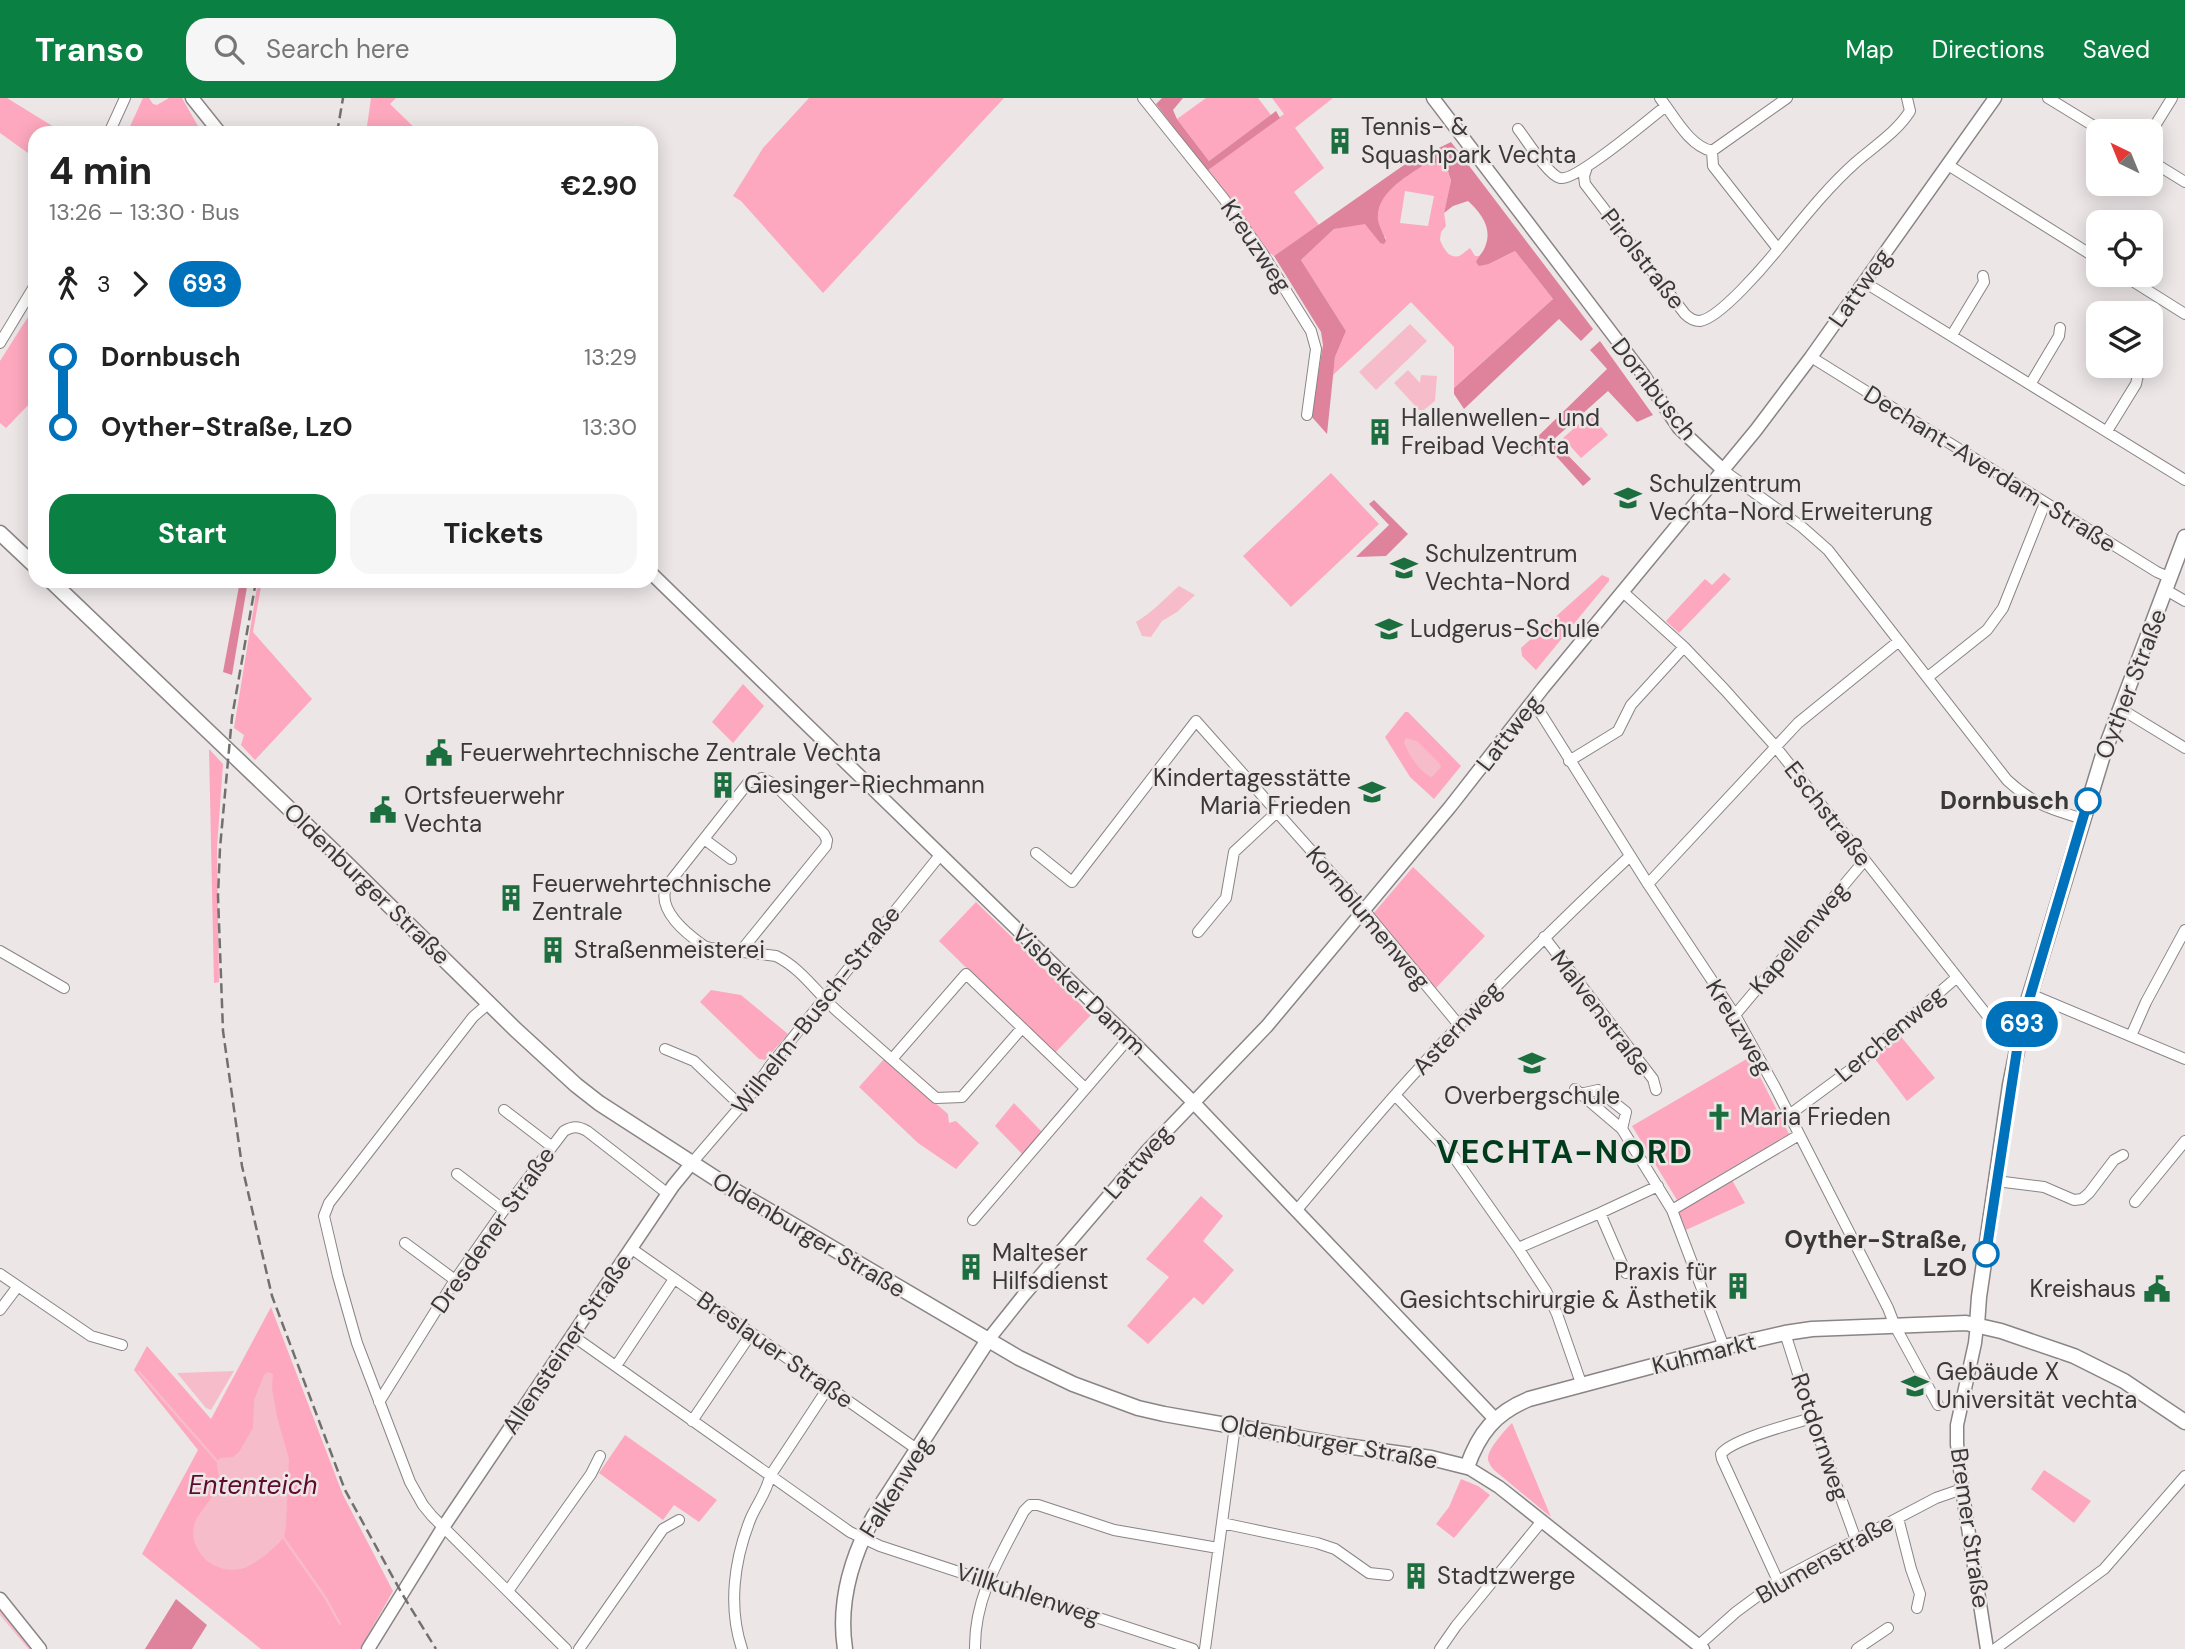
<!DOCTYPE html>
<html lang="en">
<head>
<meta charset="utf-8">
<style>
	body { margin:0; font-family:"DM Sans",sans-serif; background:#f6f6f6; color:#222; height:100vh; display:flex; flex-direction:column; font-size:26px; white-space:nowrap }
	* { box-sizing:border-box; margin:0 }
	p { font-size:23px; color:#767676 }
	.icon { flex:none; width:38px; height:38px; fill:none; stroke:currentColor; stroke-width:2; stroke-linecap:round; stroke-linejoin:round }
	.map { position:relative; flex:1; overflow:hidden }
	.sheet { position:absolute; left:28px; top:28px; width:630px; height:462px; display:flex; flex-direction:column; background:#fff; border-radius:21px; box-shadow:0 4px 18px #0003 }
	.sheet>* { flex:none }
	.badge { padding:0 14px; border-radius:23px; font-size:24px; line-height:46px }
	.needle { width:46px; rotate:317deg }
	.tools { position:absolute; left:2086px; top:21px; display:grid; gap:14px }
	.tools a { display:grid; place-items:center; width:77px; height:77px; border-radius:14px; background:#fff; box-shadow:0 4px 18px #0003; font-size:35px }
	.map>.badge { position:absolute; translate:-50% -50%; box-shadow:0 0 0 4px #fff }
	.legs { display:flex; align-items:center; gap:10px; height:77px; padding:0 21px; font-size:23px }
	.legs p { margin-inline-start:auto }
	.overview { display:flex; align-items:center; justify-content:space-between; height:119px; padding:0 21px }
	h1 { font-size:38px; font-weight:700; line-height:52px }
	.primary-button { display:flex; gap:14px; margin-top:auto; padding:14px 21px }
	.primary-button a { flex:1; height:80px; border-radius:21px; background:#0b8043; color:#fff; font-size:28px; font-weight:700; line-height:80px; text-align:center }
	.primary-button a+a { background:#f6f6f6; color:#222 }
	ul { padding:0 21px; list-style:none }
	li { display:flex; align-items:center; gap:24px; height:70px; font-size:26px }
	li i { display:grid; place-items:center; width:10px; height:100%; margin:0 9px; background:currentColor }
	li i::after { content:''; width:18px; height:18px; margin:-9px; border:5px solid; border-radius:50%; background:#fff }
	li p { margin-inline-start:auto }
	li:first-child i { background:linear-gradient(#0000 50%,currentColor 0) }
	li:last-child i { background:linear-gradient(currentColor 50%,#0000 0) }
	header { display:flex; align-items:center; gap:42px; box-sizing:border-box; height:98px; padding:0 35px; background:#0b8043; color:#fff }
	header strong { font-size:33px }
	nav { display:flex; gap:38px; margin-inline-start:auto; font-size:24px }
	.search { width:490px; height:63px; background:#f6f6f6; display:flex; align-items:center; gap:18px; box-sizing:border-box; padding:0 24px; border-radius:21px; color:#767676; font-size:26px }
	.map>svg:first-child { display:block }
</style>
</head>
<body>
<header>
<strong>Transo</strong>
<div class="search"><svg class="icon" aria-label="search" viewBox="0 0 24 24"><circle cx="10" cy="10" r="6"/><path d="M15 15l6 6"/></svg>Search here</div>
<nav><a>Map</a><a>Directions</a><a>Saved</a></nav>
</header>
<div class="map">
<svg width="2185" height="1551" viewBox="0 0 2185 1551">
	<rect width="100%" height="100%" fill="#ece6e7"/>
	<path fill="#fda8be" fill-rule="evenodd" d="M0,0h7l47,29 21,6h-40v25l-35,-25z
		M143,0h6l4,6 4,1 12,-7h13l20,35h-75z
		M371,0h25l-6,6 30,29h-54z
		M809,0h195l-181,195 -82,-92 -8,-5 30,-48z
		M1206,0h52l13,17 -62,46 -32,-42z
		M1272,0h61l-38,30 29,40 -30,24 25,33 -45,31 -6,-4 -42,-59 -19,-22 77,-57z
		M1428,64l18,3 5,17 -7,31 2,13 -5,6 -1,8c3,8 10,21 21,15 3,-2 6,-5 9,-7l5,8h4l-3,6 13,2 26,-13 38,48 -99,89v-41l-43,-45 -78,73 2,-18 11,-26 -45,-71 33,-31 31,-6 15,20h4l2,-5c-3,-4 -7,-10 -8,-15 -7,-29 31,-47 50,-61zM1405,93l29,5 -6,30 -28,-3z
		M35,208v92l-29,30 -6,-5v-62z
		M1590,316l18,21 -27,23 -18,-20z
		M1331,375l48,51 -88,83 -48,-51z
		M1724,475l7,6 -52,54 -13,-12 39,-42 7,6z
		M1602,477l7,3v3l-73,89 -14,-14 -1,-8z
		M258,483h4l-9,51 59,67 -57,61 -14,-15 3,-10 -10,-7z
		M743,586l21,22 -31,37 -21,-21z
		M1405,614h3l53,54 -27,33 -24,-22 -25,-40z
		M209,651l14,15 -6,83 2,135 -5,1z
		M1413,769l72,69 -51,54 -61,-76z
		M976,804l115,113 -37,39 -115,-113z
		M711,892l30,5 47,39 -23,26 -6,-1 -59,-57z
		M1898,935l37,45 -28,23 -35,-46z
		M1750,959l39,77 -112,66 -45,-74z
		M884,961l64,55 1,9 7,-2 23,22 -23,26 -38,-26 -59,-56z
		M1014,1005l28,29 -19,23 -28,-29z
		M1732,1082l13,23 -59,27 -8,-18z
		M1201,1098l22,20 -20,25 31,29 -31,35 -9,-8 -46,47 -21,-18 42,-49 -23,-18z
		M271,1209l72,188 50,96 -33,58h-99l-119,-95 56,-104 -64,-80 13,-24 64,73z
		M1512,1325l39,94 -57,-47c-2,-2 -6,-8 -6,-11 -1,-9 17,-29 24,-36z
		M625,1337l92,65 -18,22 -25,-17 -11,15 -64,-47z
		M2044,1372l47,31 -17,22 -43,-34z
		M1461,1381l17,7 12,9 -36,43 -18,-14 13,-17z"/>
	<path fill="#df839c" d="M1162,0h21l-10,12 4,9 32,42 67,-50 4,7 -73,53 -51,-67z
		M1451,44l142,187 -12,12 -22,-22 -95,90 -10,-15v-6l99,-89 -38,-48 -26,13 -10,2 -3,-4c2,-6 7,-9 9,-15 8,-19 -4,-34 -17,-46l-15,5 -9,7 7,-32 -5,-16 -18,-3c-19,14 -53,30 -50,58 1,7 6,14 8,21l-2,3 -4,-1 -15,-19 -31,5 -33,31 45,71 -11,26 -8,77 -16,-18 12,-71 -2,-13 -47,-76 130,-91z
		M1600,243l53,74 -16,7 -29,-31 -55,49 38,39 -8,7 -38,-42 -13,12 -6,-8 81,-79 -17,-19z
		M1374,402l34,34 -22,22 -30,1 33,-32 -20,-21z
		M240,483h8l-16,94 -9,-3z
		M176,1501l31,26 -15,24h-47z"/>
	<path fill="#f7bcc9" d="M1410,226l17,17 -51,49 -17,-18z
		M1408,272l12,13 1,-8 16,1 -2,25 -11,9h-5l-25,-27z
		M1179,488l16,9 -18,17 -15,9 -11,16 -9,-1 -6,-14c16,-9 29,-24 43,-36z
		M1406,640l11,3 22,22 2,4 -9,10c-12,-4 -24,-23 -28,-35z
		M234,1273l-23,39 -5,-2 -29,-35z
		M268,1274l5,2 -1,14 5,29 12,42 -3,68c-1,4 -1,7 -3,11 -6,9 -32,30 -43,31 -21,4 -41,-9 -46,-29 -6,-25 21,-37 25,-58 1,-7 -3,-14 -2,-21l3,-3 13,-1 6,-5 14,-24 1,-28 10,-25z"/>
	<g fill="none" stroke-linecap="round" stroke-linejoin="round">
		<path stroke="#f7bcc9" stroke-width="2.5" d="M139,1274l78,89
			M283,1439l42,60 15,27
			M0,1515l30,36"/>
		<defs>
			<path id="minor" d="M1143,0l81,101 39,55 48,77 5,18 -9,66
				M2048,0l54,33
				M1518,31c8,10 30,46 42,49 16,4 90,-60 106,-72
				M2151,34l21,-34
				M109,35l16,-35
				M1712,53l75,-53
				M2151,63l34,21
				M1948,67l150,94
				M1587,69l-3,9 1,8 100,130c4,4 9,7 15,7 20,-3 65,-56 78,-72l-65,-83 -1,-15c-23,-5 -38,-35 -52,-53
				M1778,151c24,-29 48,-60 77,-86 18,-16 42,-31 55,-52l-3,-13
				M2123,177l62,39
				M1864,184l321,198
				M1952,237l32,-53 -1,-6
				M0,245l35,-58
				M1811,259l346,215 14,6
				M2031,285l28,-47 1,-8
				M2107,333l29,-47 2,-9
				M1723,372l79,57 26,23 179,230c26,24 43,29 76,39
				M2166,492l19,11
				M1623,494l61,55 41,43 50,56 241,306
				M1928,579l59,-47 16,-22 42,-105
				M1533,603l115,183 87,131 40,72 113,221 7,18 43,79
				M2121,611l64,39
				M1569,663l49,-30 13,-26 53,-58
				M704,741l27,20
				M1036,755l36,29 124,-161 168,189 95,115
				M1648,786l150,-161 101,-82
				M1198,834l28,-34 8,-46 43,-40
				M1544,839l109,142 3,11
				M0,853l64,37
				M740,854l86,-106 1,-6 -3,-6 -50,-50 -12,-6 -14,5 -82,104c-9,24 21,47 38,59l6,2 66,8c25,12 41,37 61,55 33,29 66,58 99,87l26,-1 60,-69
				M2030,896l155,65
				M489,905l-16,14 -144,186 -5,13 14,60 19,67 53,139 13,23 9,11 134,133
				M1735,917l129,-154
				M2131,938l15,-34 39,-72
				M665,951l29,12 47,45
				M892,961l74,-85 119,114
				M1575,991l47,40 50,81 52,137
				M1580,996l18,-4 28,22 -4,17
				M1395,997l59,62 64,91 28,43 11,23 25,72
				M504,1012l47,36
				M1789,1017l61,-45 106,-92
				M691,1066l60,-70 19,-28 171,-212
				M457,1076l47,36
				M1996,1083l48,6 30,13 8,-1 7,-6 25,-33 9,-5
				M2135,1104l50,-61
				M1672,1112l127,-75
				M1296,1113c38,-45 76,-91 115,-134 70,-77 143,-150 219,-221
				M1600,1115l26,60
				M973,1122l156,-182
				M405,1145l50,37
				M1518,1150l82,-35 58,-27
				M632,1151l286,201
				M0,1176l91,62 31,9
				M0,1212l18,-24
				M1785,1235l27,85 44,122
				M573,1238l277,196 30,14 313,103
				M616,1268l58,-87
				M379,1304l76,-122 49,-70 60,-79c9,-5 14,-5 23,0l81,63
				M692,1323l59,-87
				M1898,1420l13,51 9,25 -3,14
				M1222,1425l95,20 18,6 34,24 19,2
				M1778,1483l-56,-122 -1,-5c11,-15 71,-30 91,-36
				M508,1493l83,-117 9,-18
				M1699,1547l37,-33 42,-31 158,-83 26,-9
				M579,1551l84,-120 16,-9
				M742,1551c-14,-42 -8,-88 8,-129 6,-15 17,-28 20,-44l58,-88
				M975,1551c-1,-52 26,-94 49,-138l6,-6h8l76,25 104,18
				M1205,1551l30,-223
				M1440,1551l16,-23 86,-105
				M1857,1551l31,-21
				M1995,1551l109,-80 81,-93"/>
			<path id="tertiary" d="M192,0l28,35
				M1433,0l209,275 37,55 44,42
				M651,475l478,465 64,64 302,317
				M1977,1227l-2,18 -18,82v19l7,58 23,147
				M988,1242l35,-44 125,-146 119,-124 183,-219 93,-119 213,-258 55,-73 184,-259
				M1467,1369l32,20 204,162
				M0,1501l40,50
				M368,1551l76,-123 229,-340 18,-22"/>
			<path id="secondary" d="M0,435l35,33
				M51,483l294,281 171,168 60,55 23,18 133,86 287,169 54,26 65,24 26,6 182,32 85,12 36,9c12,-34 28,-54 62,-68l195,-52 61,-14 27,-4 154,-6 35,8 73,25 50,25 61,41
				M1977,1227l2,-28 31,-212 15,-74 78,-256 82,-218
				M845,1551c-7,-46 7,-93 29,-133l114,-176"/>
		</defs>
		<use href="#minor" stroke="#8a8485" stroke-width="12"/>
		<use href="#tertiary" stroke="#8a8485" stroke-width="15"/>
		<use href="#secondary" stroke="#8a8485" stroke-width="17"/>
		<use href="#minor" stroke="#fff" stroke-width="10"/>
		<use href="#tertiary" stroke="#fff" stroke-width="12"/>
		<use href="#secondary" stroke="#fff" stroke-width="14"/>
		<path stroke="#726f6f" stroke-width="2.5" stroke-dasharray="10 5" stroke-linecap="butt" d="M337,35l6,-35
			M256,483l-24,136 -12,131 -2,48 5,135 19,135 30,130 73,194 56,102 35,57"/>
	</g>
	<g fill="none" stroke-linecap="round" stroke-linejoin="round">
		<defs>
			<path id="line-1" d="M1986,1156l34,-224 68,-229"/>
		</defs>
		<use href="#line-1" stroke="#fff" stroke-width="16"/>
		<use href="#line-1" stroke="#0072bc" stroke-width="10"/>
	</g>
	<defs>
		<symbol id="building-bare" viewBox="-9 -9 18 18"><path d="M-4-6H4V6H1V3H-1V6H-4ZM-2.5-4.3h1.7v1.8h-1.7ZM.8-4.3h1.7v1.8H.8ZM-2.5-1h1.7V.8h-1.7ZM.8-1h1.7V.8H.8Z" fill="#1c6e3e" stroke="#ece6e7" stroke-width="2.5" paint-order="stroke"/></symbol>
		<symbol id="school-bare" viewBox="-9 -9 18 18"><path d="M0-5L7-2L0 1L-7-2ZM-4 1L0 2.5L4 1V4Q0 6-4 4Z" fill="#1c6e3e" stroke="#ece6e7" stroke-width="2.5" paint-order="stroke"/></symbol>
		<symbol id="civic-bare" viewBox="-9 -9 18 18"><path d="M-.6-6.5H3V-4.5H.6V-3L4-1V1h2V6H-6V1h2V-1L-.6-3ZM-1.2 2.5V6h2.4V2.5Z" fill="#1c6e3e" stroke="#ece6e7" stroke-width="2.5" paint-order="stroke"/></symbol>
		<symbol id="church-bare" viewBox="-9 -9 18 18"><path d="M-1.2-6h2.4v3.5h3.3v2.4h-3.3V6h-2.4V-.1h-3.3v-2.4h3.3Z" fill="#1c6e3e" stroke="#ece6e7" stroke-width="2.5" paint-order="stroke"/></symbol>
		<symbol id="university-bare" viewBox="-9 -9 18 18"><path d="M0-5L7-2L0 1L-7-2ZM-4 1L0 2.5L4 1V4Q0 6-4 4Z" fill="#1c6e3e" stroke="#ece6e7" stroke-width="2.5" paint-order="stroke"/></symbol>
	</defs>
	<g fill-rule="evenodd">
		<use href="#building-bare" x="1321" y="24" width="38" height="38"/>
		<use href="#building-bare" x="1361" y="315" width="38" height="38"/>
		<use href="#school-bare" x="1609" y="381" width="38" height="38"/>
		<use href="#school-bare" x="1385" y="451" width="38" height="38"/>
		<use href="#school-bare" x="1370" y="512" width="38" height="38"/>
		<use href="#civic-bare" x="420" y="636" width="38" height="38"/>
		<use href="#building-bare" x="704" y="668" width="38" height="38"/>
		<use href="#school-bare" x="1353" y="675" width="38" height="38"/>
		<use href="#civic-bare" x="364" y="693" width="38" height="38"/>
		<use href="#building-bare" x="492" y="781" width="38" height="38"/>
		<use href="#building-bare" x="534" y="833" width="38" height="38"/>
		<use href="#school-bare" x="1513" y="946" width="38" height="38"/>
		<use href="#church-bare" x="1700" y="1000" width="38" height="38"/>
		<use href="#building-bare" x="952" y="1150" width="38" height="38"/>
		<use href="#building-bare" x="1719" y="1169" width="38" height="38"/>
		<use href="#civic-bare" x="2138" y="1172" width="38" height="38"/>
		<use href="#university-bare" x="1896" y="1269" width="38" height="38"/>
		<use href="#building-bare" x="1397" y="1459" width="38" height="38"/>
	</g>
	<g fill="#fff" stroke="#0072bc" stroke-width="3.5">
		<circle cx="2088" cy="703" r="12"/>
		<circle cx="1986" cy="1156" r="12"/>
	</g>
	<g text-anchor="middle" stroke-width="5" stroke-linejoin="round" paint-order="stroke">
		<g font-size="24" fill="#3a3838" stroke="#ece6e7" text-anchor="start">
			<text x="1361" y="37">Tennis- &amp;<tspan x="1361" dy="28">Squashpark Vechta</tspan></text>
			<text x="1401" y="328">Hallenwellen- und<tspan x="1401" dy="28">Freibad Vechta</tspan></text>
			<text x="1649" y="394">Schulzentrum<tspan x="1649" dy="28">Vechta-Nord Erweiterung</tspan></text>
			<text x="1425" y="464">Schulzentrum<tspan x="1425" dy="28">Vechta-Nord</tspan></text>
			<text x="1410" y="539">Ludgerus-Schule</text>
			<text x="460" y="663">Feuerwehrtechnische Zentrale Vechta</text>
			<text x="1351" y="688" text-anchor="end">Kindertagesstätte<tspan x="1351" dy="28">Maria Frieden</tspan></text>
			<text x="744" y="695">Giesinger-Riechmann</text>
			<text x="404" y="706">Ortsfeuerwehr<tspan x="404" dy="28">Vechta</tspan></text>
			<text x="532" y="794">Feuerwehrtechnische<tspan x="532" dy="28">Zentrale</tspan></text>
			<text x="574" y="860">Straßenmeisterei</text>
			<text x="1532" y="1006" text-anchor="middle">Overbergschule</text>
			<text x="1740" y="1027">Maria Frieden</text>
			<text x="992" y="1163">Malteser<tspan x="992" dy="28">Hilfsdienst</tspan></text>
			<text x="1717" y="1182" text-anchor="end">Praxis für<tspan x="1717" dy="28">Gesichtschirurgie &amp; Ästhetik</tspan></text>
			<text x="2136" y="1199" text-anchor="end">Kreishaus</text>
			<text x="1936" y="1282">Gebäude X<tspan x="1936" dy="28">Universität vechta</tspan></text>
			<text x="1437" y="1486">Stadtzwerge</text>
		</g>
		<g font-size="24" fill="#3a3838" stroke="#ece6e7">
			<text transform="translate(1256 148) rotate(56)" y="8">Kreuzweg</text>
			<text transform="translate(1643 161) rotate(52)" y="8">Pirolstraße</text>
			<text transform="translate(1860 190) rotate(-55)" y="8">Lattweg</text>
			<text transform="translate(1654 291) rotate(52)" y="8">Dornbusch</text>
			<text transform="translate(1990 371) rotate(32)" y="8">Dechant-Averdam-Straße</text>
			<text transform="translate(2131 586) rotate(-69)" y="8">Oyther Straße</text>
			<text transform="translate(1509 635) rotate(-52)" y="8">Lattweg</text>
			<text transform="translate(1828 716) rotate(52)" y="8">Eschstraße</text>
			<text transform="translate(367 786) rotate(44)" y="8">Oldenburger Straße</text>
			<text transform="translate(1368 820) rotate(50)" y="8">Kornblumenweg</text>
			<text transform="translate(1799 840) rotate(-50)" y="8">Kapellenweg</text>
			<text transform="translate(1079 892) rotate(44)" y="8">Visbeker Damm</text>
			<text transform="translate(816 912) rotate(-52)" y="8">Wilhelm-Busch-Straße</text>
			<text transform="translate(1601 915) rotate(53)" y="8">Malvenstraße</text>
			<text transform="translate(1739 929) rotate(59)" y="8">Kreuzweg</text>
			<text transform="translate(1457 930) rotate(-47)" y="8">Asternweg</text>
			<text transform="translate(1890 936) rotate(-40)" y="8">Lerchenweg</text>
			<text transform="translate(1138 1064) rotate(-49)" y="8">Lattweg</text>
			<text transform="translate(493 1132) rotate(-55)" y="8">Dresdener Straße</text>
			<text transform="translate(809 1137) rotate(31)" y="8">Oldenburger Straße</text>
			<text transform="translate(567 1246) rotate(-56)" y="8">Allensteiner Straße</text>
			<text transform="translate(775 1252) rotate(35)" y="8">Breslauer Straße</text>
			<text transform="translate(1704 1256) rotate(-14)" y="8">Kuhmarkt</text>
			<text transform="translate(1820 1339) rotate(71)" y="8">Rotdornweg</text>
			<text transform="translate(1329 1344) rotate(10)" y="8">Oldenburger Straße</text>
			<text transform="translate(896 1389) rotate(-58)" y="8">Falkenweg</text>
			<text transform="translate(1970 1430) rotate(82)" y="8">Bremer Straße</text>
			<text transform="translate(1825 1461) rotate(-30)" y="8">Blumenstraße</text>
			<text transform="translate(1028 1496) rotate(18)" y="8">Villkuhlenweg</text>
		</g>
		<g font-size="24" font-weight="bold" fill="#3a3838" stroke="#ece6e7" text-anchor="end">
			<text x="2069" y="711">Dornbusch</text>
			<text x="1967" y="1150">Oyther-Straße,<tspan x="1967" dy="28">LzO</tspan></text>
		</g>
		<g font-size="26" font-style="italic" fill="#5f0b2d" stroke="#ece6e7">
			<text x="253" y="1396">Ententeich</text>
		</g>
		<g font-size="32" font-weight="bold" letter-spacing="2" fill="#003b1b" stroke="#ece6e7">
			<text x="1565" y="1065">VECHTA-NORD</text>
		</g>
	</g>
</svg>
<div class="tools">
<a><svg class="needle" viewBox="-14 -14 28 28"><path d="M0-13l5 13h-10z" fill="#e53935"/><path d="M0 13l5-13h-10z" fill="#767676"/></svg></a>
<a><svg class="icon" aria-label="locate" viewBox="0 0 24 24"><circle cx="12" cy="12" r="6"/><path d="M12 2v4M12 18v4M2 12h4M18 12h4"/></svg></a>
<a><svg class="icon" aria-label="layers" viewBox="0 0 24 24"><path d="M12 4l9 5-9 5-9-5zM3 14l9 5 9-5"/></svg></a>
</div>
<b class="badge" style="left:2022px;top:926px;background:#0072bc;color:#fff">693</b>
<section class="sheet">
<div class="overview"><div><h1>4 min</h1><p>13:26 – 13:30 · Bus</p></div><b>€2.90</b></div>
<div class="legs"><svg class="icon" aria-label="walk" viewBox="0 0 24 24"><circle cx="13" cy="4" r="2"/><path d="M13 8l-2 6 4 7M11 14l-3 7M7 12l3-4h3l4 4"/></svg>3<svg class="icon" aria-label="forward" viewBox="0 0 24 24"><path d="M9 5l7 7-7 7"/></svg><b class="badge" style="background:#0072bc;color:#fff">693</b></div>
<ul>
<li><i style="color:#0072bc"></i><b>Dornbusch</b><p>13:29</p></li>
<li><i style="color:#0072bc"></i><b>Oyther-Straße, LzO</b><p>13:30</p></li>
</ul>
<div class="primary-button"><a>Start</a><a>Tickets</a></div>
</section>
</div>
</body>
</html>
